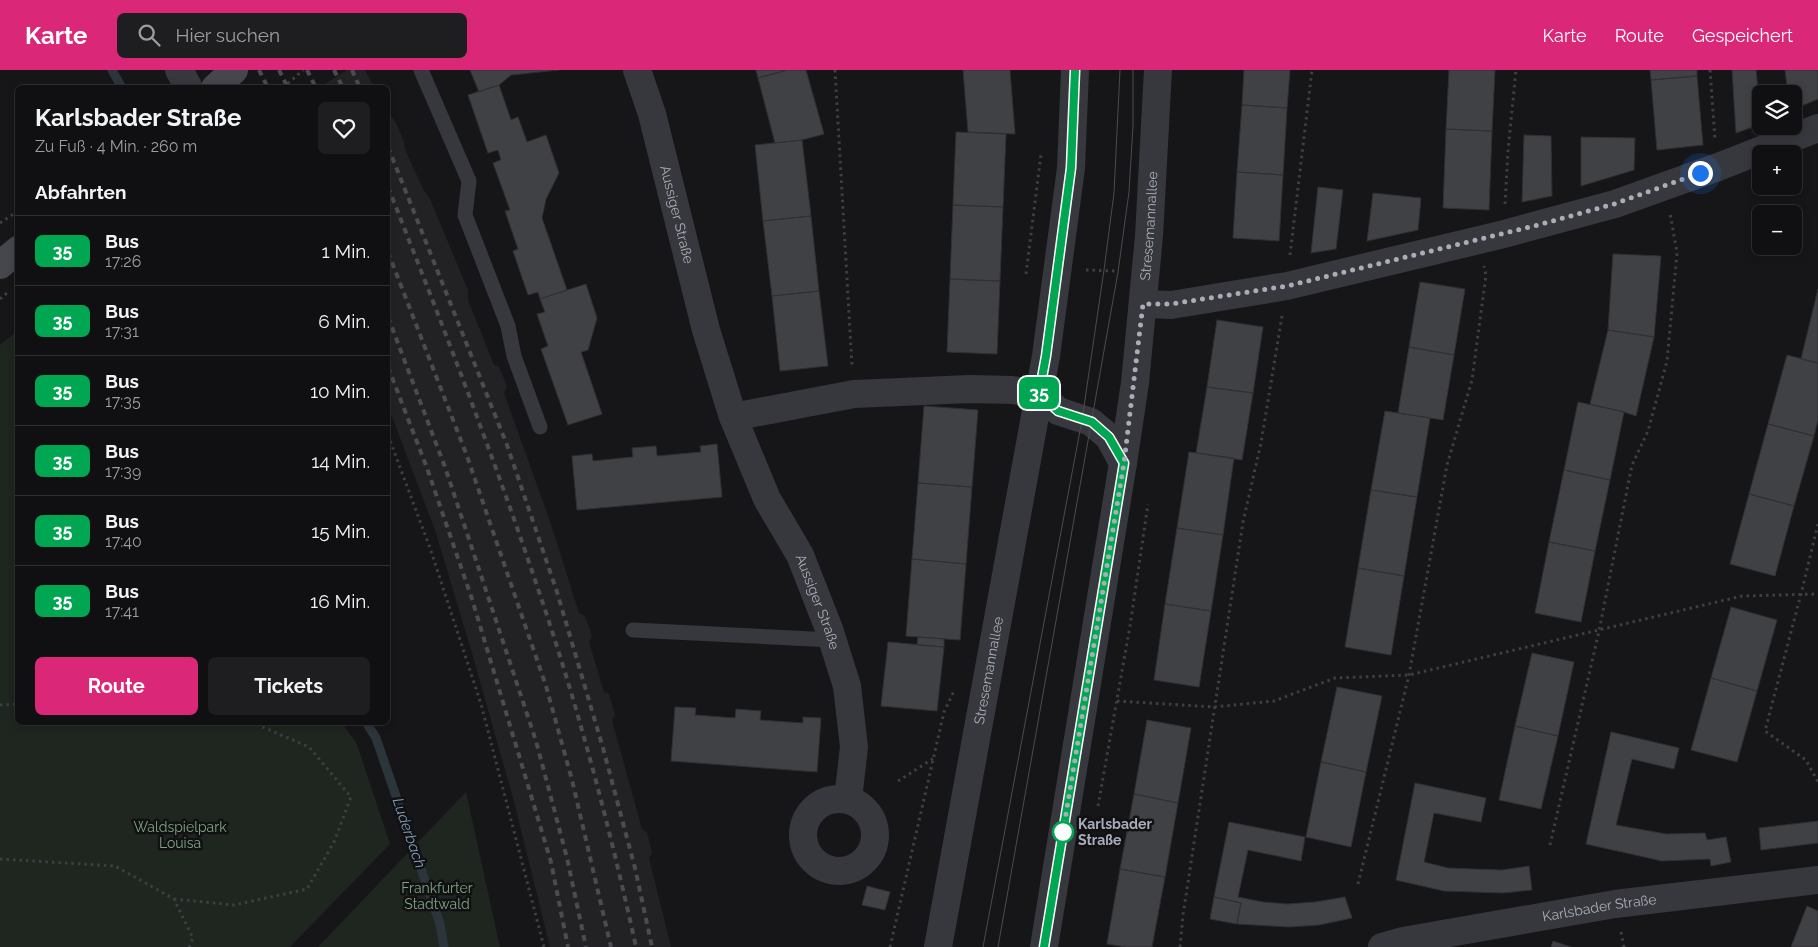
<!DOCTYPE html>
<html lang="de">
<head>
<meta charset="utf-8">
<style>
	body { margin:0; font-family:Raleway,sans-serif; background:#1e1e20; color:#f1f3f6; height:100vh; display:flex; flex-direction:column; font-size:19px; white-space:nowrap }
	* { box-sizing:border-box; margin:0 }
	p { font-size:16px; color:#9c9d9f }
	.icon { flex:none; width:28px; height:28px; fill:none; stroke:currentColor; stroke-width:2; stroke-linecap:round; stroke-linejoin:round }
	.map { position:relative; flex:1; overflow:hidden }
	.drawer { position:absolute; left:15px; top:15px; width:375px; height:640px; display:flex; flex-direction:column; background:#101012; border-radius:8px; box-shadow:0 2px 8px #0003,0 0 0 1px #303032 }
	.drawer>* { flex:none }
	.badge { padding:0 10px; border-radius:8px; font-size:18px; line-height:32px }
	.tools { position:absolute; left:1752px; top:15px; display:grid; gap:10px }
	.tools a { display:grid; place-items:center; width:50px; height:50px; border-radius:8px; background:#101012; box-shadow:0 2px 8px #0003,0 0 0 1px #303032; font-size:25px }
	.you { position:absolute; width:25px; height:25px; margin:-12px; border:4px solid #fff; border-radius:50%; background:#1a73e8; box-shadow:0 0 0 8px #1a73e833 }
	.map>.badge { position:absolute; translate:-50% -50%; box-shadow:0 0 0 2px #fff }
	h2 { padding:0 20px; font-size:19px; line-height:45px }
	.round { display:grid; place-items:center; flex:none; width:52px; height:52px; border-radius:8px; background:#1e1e20 }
	.head { display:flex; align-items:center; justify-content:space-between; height:85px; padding:0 20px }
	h1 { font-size:24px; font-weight:700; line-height:38px }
	.cta { display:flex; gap:10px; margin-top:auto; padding:10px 20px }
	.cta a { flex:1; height:58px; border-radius:8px; background:#db2777; color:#fff; font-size:20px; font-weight:700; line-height:58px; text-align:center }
	.cta a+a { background:#1e1e20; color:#f1f3f6 }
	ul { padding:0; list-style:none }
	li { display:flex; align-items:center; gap:15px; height:70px; padding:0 20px; border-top:1px solid #303032 }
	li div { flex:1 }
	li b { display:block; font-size:19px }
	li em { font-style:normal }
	li .badge { min-width:55px; font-weight:700; text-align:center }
	header { display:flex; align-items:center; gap:30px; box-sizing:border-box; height:70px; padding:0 25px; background:#db2777; color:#fff }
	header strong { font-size:24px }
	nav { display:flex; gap:28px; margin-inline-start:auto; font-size:18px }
	.search { width:350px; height:45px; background:#1e1e20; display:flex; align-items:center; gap:12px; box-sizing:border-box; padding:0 18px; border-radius:8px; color:#9c9d9f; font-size:19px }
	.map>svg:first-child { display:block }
</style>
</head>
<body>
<header>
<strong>Karte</strong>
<div class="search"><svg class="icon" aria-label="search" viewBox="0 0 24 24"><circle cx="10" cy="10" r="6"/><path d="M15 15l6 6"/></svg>Hier suchen</div>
<nav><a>Karte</a><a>Route</a><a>Gespeichert</a></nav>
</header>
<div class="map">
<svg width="1818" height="877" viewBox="0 0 1818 877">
	<rect width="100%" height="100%" fill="#161618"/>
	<path fill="#222225" d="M347,0h18l9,17h-54z
		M388,42l8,11 8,19v5l19,42 7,10 38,91v10l26,65 5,2 8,19 -3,7 47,131 28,89 6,3 7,20 -3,6 15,50 5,2 6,21 -3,5 30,109 5,3 5,21 -3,5 22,89h-121l-37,-149 -41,-145 -36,-120 -48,-127z"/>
	<path fill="#1e261f" d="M16,262l2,1v389l324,1 15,21 33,100 -100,103h-290v-602z
		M466,722l34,155h-182z"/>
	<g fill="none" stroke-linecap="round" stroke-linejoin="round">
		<path stroke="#2c353c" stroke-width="9" d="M112,0l10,18
			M366,652l10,16 64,186 4,23"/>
	</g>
	<path fill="#404145" stroke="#303034" d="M470,0h89l-48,5 -12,10 -20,7z
		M756,0h31l-29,8z
		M787,0h19l18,64 -22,6 -27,3 -17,-65z
		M963,0h47l5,64 -47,-2z
		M1244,0h46l-3,38 -45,-3z
		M1449,0h46l-3,61 -46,-2z
		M1650,0h47v6l-46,4z
		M1732,0h24l5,48v6l-25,9z
		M1785,0h33v29l-24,10v-15h-6z
		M1697,6l6,69 -46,5 -6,-70z
		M499,15l12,35 7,-3 9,25 19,-7 13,38 -13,26 -4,19 25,72 -27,9 -2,-7 -10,3 -15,-44 5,-2 -13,-38 5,-1 -17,-47 8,-3 -3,-10 -10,3 -20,-58z
		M1242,35l45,3 -4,67 -46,-3z
		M1446,59l46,2 -3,79 -46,-2z
		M956,62l50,2 -3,73 -50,-2z
		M1524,65l27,1 1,60 -30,6z
		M1581,67l54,1 -1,32 -53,16z
		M802,70l9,76 -48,5 -8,-76z
		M1237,102l46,3 -4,66 -46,-3z
		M1318,117l25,3 -7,59 -25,4z
		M1373,123l48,5 -3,32 -51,11z
		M953,135l50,2 -3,74 -50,-2z
		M811,146l8,75 -47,5 -9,-75z
		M1613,184l48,2 -7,81 -46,-7z
		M950,209l50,2 -3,73 -50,-2z
		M1420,212l45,7 -11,66 -45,-8z
		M586,214l11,34 -9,32 -7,2 21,62 -34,11 -27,-76 7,-3 -11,-32 8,-2 -5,-13z
		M1818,219v74l-17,-4z
		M819,221l9,75 -48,5 -8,-75z
		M1217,250l46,7 -10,66 -46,-6z
		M1608,260l46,7 -18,79 -12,-4 -34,-8z
		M1409,277l45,8 -11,65 -45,-7z
		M1787,285l31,8v57l-4,16 -46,-12z
		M1207,317l46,6 -11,67 -46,-7z
		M1578,332l46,10 -14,68 -46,-10z
		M924,336l54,4 -6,77 -54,-4z
		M1385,341l45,7 -13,79 -46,-7z
		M1768,354l46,12 -20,70 -45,-12z
		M717,374l5,53 -145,13 -5,-54 20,-2 1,7 40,-4 -1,-9 24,-2 1,10 44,-4 -1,-6z
		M1189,382l45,6 -11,77 -46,-7z
		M1564,400l46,10 -15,71 -46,-9z
		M918,413l54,4 -6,77 -54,-5z
		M1371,420l46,7 -13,79 -46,-8z
		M1749,424l45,12 -19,70 -45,-12z
		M1177,458l46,7 -12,76 -46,-7z
		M1549,472l46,9 -14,71 -46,-9z
		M912,489l54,5 -6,76 -54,-4z
		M1358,498l46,8 -13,79 -46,-8z
		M1165,534l46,7 -12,76 -45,-7z
		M1731,537l46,13 -20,71 -46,-13z
		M918,567l26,2v8l-27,-2z
		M888,572l56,5 -7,64 -56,-5z
		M1532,583l42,9 -16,74 -43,-10z
		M1711,608l46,13 -20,71 -46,-12z
		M1337,617l45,9 -16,76 -45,-10z
		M675,637l21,1 -1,7 40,3 1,-9 25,2 -1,9 43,3v-6l18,1 -4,54 -146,-11z
		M1147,650l44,8 -13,75 -44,-9z
		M1515,656l43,10 -17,73 -42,-9z
		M1611,662l68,16 -5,21 -42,-10 -16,66 50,9 39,-1 2,7 19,-3 5,25 -20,4 -1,-7 -48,2 -76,-17z
		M1321,692l45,10 -15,75 -45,-10z
		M1415,713l71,15 -5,24 -47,-9 -10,49 24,6 24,1 30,1 27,-4 3,24 -29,3 -59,-2 -48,-11z
		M1134,724l44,9 -13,74 -45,-8z
		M1818,751v22l-57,7 -2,-22z
		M1229,752l76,15 -4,24 -53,-11 -10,47 25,5 24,2 28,-2 30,-5 7,21 -33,7 -30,2 -52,-3 4,-21 -27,-6z
		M1120,799l45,8 -13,70h-26l-19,-3z
		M867,816l23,6 -5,18 -23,-5z
		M1214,827l27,6 -4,21 -27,-5z
		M1807,836l11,5v36h-27z
		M1553,871l18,6h-20z"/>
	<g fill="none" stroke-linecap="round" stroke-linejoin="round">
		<path stroke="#3d3f44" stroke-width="3" stroke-dasharray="2.5 4" stroke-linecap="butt" d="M835,0l17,296
			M1710,0l5,69
			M283,18l20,-18
			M1505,134l3,-53 8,-81
			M0,153l18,-12
			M1290,185l22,-185
			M1086,200l31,1
			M1026,204l15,-120
			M0,229l7,-6
			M388,365l42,113 51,156 63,243
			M1818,454l-16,66 -37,141 41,29 12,22
			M1117,631l97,6 60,-6 61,-23 74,-3 333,-79 76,-2
			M0,635l18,-1
			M898,711l36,-23
			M1098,736l32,-180 18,-122
			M1550,775l49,-214 33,-166 16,-34 19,-70 10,-108 -7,-40
			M0,789l115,7 59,33 19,39 -4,9
			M1358,814l51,-209 38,-210 25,-85 14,-105 -2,-9
			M174,829l60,6 73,-16 27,-47 17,-45 -42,-50 -58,-25
			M1621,862l3,15
			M890,877l54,-235 10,-21
			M1180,877l3,-32 60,-393 18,-79 21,-127"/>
		<path stroke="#37383d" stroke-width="15" d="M421,0l48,111 -4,34 43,111 6,30 26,71
			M633,560l199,10"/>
		<g stroke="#37383d" stroke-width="28">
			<path d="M179,0l10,18"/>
			<path id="s1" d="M637,0l15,44 54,216 27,87 34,82 33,56 29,74 18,57 7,61 -6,52"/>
			<path d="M1143,234l28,1 116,-19 217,-52 111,-30 103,-37 100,-39"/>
			<path d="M1039,324l19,17 33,11 18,15 14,26"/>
			<path d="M733,347l121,-23 116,-5 42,1 27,4"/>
			<circle cx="839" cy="765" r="36"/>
			<path id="s2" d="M938,877l108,-591 25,-188 4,-98"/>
			<path id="s3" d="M1044,877l79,-484 12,-80 14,-147 9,-166"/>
			<path id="s4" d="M1382,877l21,-6 212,-37 203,-24"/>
		</g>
		<path stroke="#45474d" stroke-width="28" d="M215,18l19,-18
			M0,195l18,-15"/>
		<path stroke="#4a4c52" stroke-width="1" d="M983,877l99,-527 22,-150 10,-77 6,-123
			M998,877l120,-675 11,-80 4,-66v-56"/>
		<path stroke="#4a4c52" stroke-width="4" stroke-dasharray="6 5" stroke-linecap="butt" d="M259,0l9,18
			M279,0l9,18
			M307,0l9,18
			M334,0l9,18
			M352,0l8,18
			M388,77l119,298 50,147 46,156 32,120 17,79
			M388,117c52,131 103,262 148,396 41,119 73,241 100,364
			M388,182l79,204 79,230 26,94 39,167
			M388,247l57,150 91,274 31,117 19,89
			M388,297l39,101 45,131 79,263 17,85"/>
	</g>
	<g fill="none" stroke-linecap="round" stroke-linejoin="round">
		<defs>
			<path id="line" d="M1044,877l80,-484 -15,-26 -17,-15 -34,-11 -19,-17 7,-38 25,-188 4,-98"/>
		</defs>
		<use href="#line" stroke="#fff" stroke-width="11"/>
		<use href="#line" stroke="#00a651" stroke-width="8"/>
		<path stroke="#a8adb8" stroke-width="5" stroke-dasharray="0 9" d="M1063,762l61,-369 19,-159h28l116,-18 251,-61 76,-21 86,-31"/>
	</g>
	<circle fill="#fff" stroke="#00a651" stroke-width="2.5" cx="1063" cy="762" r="10"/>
	<g text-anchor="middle" stroke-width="5" stroke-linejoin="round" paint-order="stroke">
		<g font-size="14" fill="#a8adb8" stroke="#111113">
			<text dy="5" stroke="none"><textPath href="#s1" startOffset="150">Aussiger Straße</textPath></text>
			<text dy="5" stroke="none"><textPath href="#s3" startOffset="729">Stresemannallee</textPath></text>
			<text dy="5" stroke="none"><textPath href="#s1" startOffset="564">Aussiger Straße</textPath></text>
			<text dy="5" stroke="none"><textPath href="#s2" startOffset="281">Stresemannallee</textPath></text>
			<text dy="5" stroke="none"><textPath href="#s4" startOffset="221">Karlsbader Straße</textPath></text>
		</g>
		<g font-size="14" font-weight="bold" fill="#a8adb8" stroke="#111113" text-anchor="start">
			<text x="1078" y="759">Karlsbader<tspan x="1078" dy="16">Straße</tspan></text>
		</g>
		<g font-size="14" fill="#7fa381" stroke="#111113">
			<text x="180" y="762">Waldspielpark<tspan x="180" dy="16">Louisa</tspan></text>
			<text x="437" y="823">Frankfurter<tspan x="437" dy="16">Stadtwald</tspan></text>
		</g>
		<g font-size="15" font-style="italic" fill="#7f9bb3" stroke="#111113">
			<text transform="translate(409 763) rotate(71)" y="5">Luderbach</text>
		</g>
	</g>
</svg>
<div class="tools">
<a><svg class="icon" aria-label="layers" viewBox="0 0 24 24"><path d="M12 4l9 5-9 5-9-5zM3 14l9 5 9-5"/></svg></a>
<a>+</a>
<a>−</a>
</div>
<div class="you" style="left:1700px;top:103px"></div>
<b class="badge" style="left:1039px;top:323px;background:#00a651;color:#fff">35</b>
<section class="drawer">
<div class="head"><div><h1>Karlsbader Straße</h1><p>Zu Fuß · 4 Min. · 260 m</p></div><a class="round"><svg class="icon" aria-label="heart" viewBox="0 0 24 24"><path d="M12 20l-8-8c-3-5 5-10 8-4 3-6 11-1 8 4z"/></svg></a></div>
<h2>Abfahrten</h2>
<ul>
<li><span class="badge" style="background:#00a651;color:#fff">35</span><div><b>Bus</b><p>17:26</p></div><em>1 Min.</em></li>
<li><span class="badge" style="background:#00a651;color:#fff">35</span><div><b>Bus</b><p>17:31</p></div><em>6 Min.</em></li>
<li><span class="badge" style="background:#00a651;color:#fff">35</span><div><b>Bus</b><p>17:35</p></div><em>10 Min.</em></li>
<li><span class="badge" style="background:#00a651;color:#fff">35</span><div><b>Bus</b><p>17:39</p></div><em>14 Min.</em></li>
<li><span class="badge" style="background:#00a651;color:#fff">35</span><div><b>Bus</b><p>17:40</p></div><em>15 Min.</em></li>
<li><span class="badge" style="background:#00a651;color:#fff">35</span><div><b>Bus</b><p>17:41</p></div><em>16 Min.</em></li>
</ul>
<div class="cta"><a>Route</a><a>Tickets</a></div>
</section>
</div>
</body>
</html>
